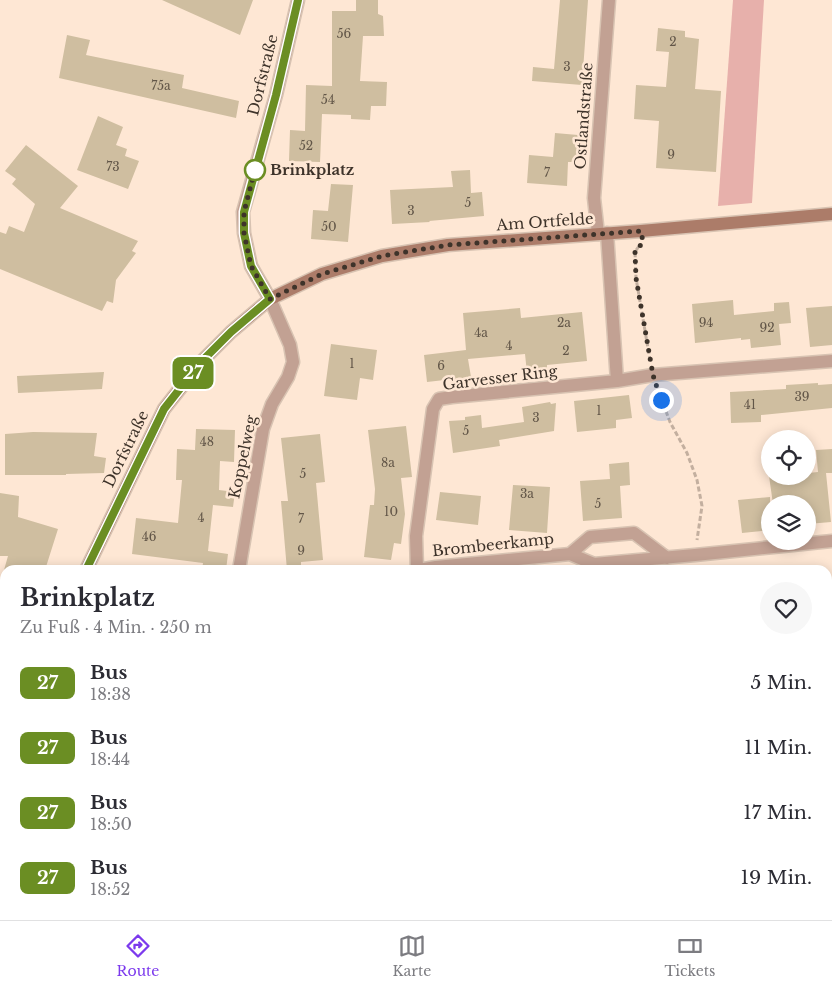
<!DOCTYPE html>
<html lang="de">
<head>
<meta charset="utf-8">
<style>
	body { margin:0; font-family:"Libre Baskerville",serif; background:#f7f7f7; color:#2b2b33; height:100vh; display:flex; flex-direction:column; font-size:19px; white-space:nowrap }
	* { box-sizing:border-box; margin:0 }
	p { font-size:16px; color:#7c7c81 }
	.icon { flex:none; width:28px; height:28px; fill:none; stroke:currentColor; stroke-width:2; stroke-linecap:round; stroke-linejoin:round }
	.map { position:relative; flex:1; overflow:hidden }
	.panel { position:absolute; left:0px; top:565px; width:832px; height:355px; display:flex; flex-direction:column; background:#fff; border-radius:15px 15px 0 0; box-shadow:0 2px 12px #0003 }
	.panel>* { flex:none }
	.badge { padding:0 10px; border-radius:8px; font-size:18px; line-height:32px }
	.buttons { position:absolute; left:761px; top:430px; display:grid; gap:10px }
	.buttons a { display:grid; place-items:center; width:55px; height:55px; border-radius:50%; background:#fff; box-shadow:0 2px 12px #0003; font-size:25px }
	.you { position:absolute; width:25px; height:25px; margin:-12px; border:4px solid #fff; border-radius:50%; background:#1a73e8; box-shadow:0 0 0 8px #1a73e833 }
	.map>.badge { position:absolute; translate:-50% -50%; box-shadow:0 0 0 2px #fff }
	.round { display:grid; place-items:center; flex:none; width:52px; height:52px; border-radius:26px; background:#f7f7f7 }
	.headline { display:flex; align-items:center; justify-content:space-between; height:85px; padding:0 20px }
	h1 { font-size:24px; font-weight:700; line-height:38px }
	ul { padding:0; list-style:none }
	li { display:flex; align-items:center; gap:15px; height:65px; padding:0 20px }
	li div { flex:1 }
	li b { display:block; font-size:19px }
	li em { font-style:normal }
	li .badge { min-width:55px; font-weight:700; text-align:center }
	.menu { display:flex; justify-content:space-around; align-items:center; height:70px; border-top:1px solid #e1e1e2; background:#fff; font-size:14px; color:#7c7c81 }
	.menu a { display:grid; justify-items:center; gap:2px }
	.menu .on { color:#7c3aed }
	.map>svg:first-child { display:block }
</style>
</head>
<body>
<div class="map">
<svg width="832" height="920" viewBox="0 0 832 920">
	<rect width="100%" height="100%" fill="#fee7d4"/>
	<path fill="#e7b0ab" d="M733,0h31l-12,203 -34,3z"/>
	<path fill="#cfbea0" d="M162,0h91l-13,35z
		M356,0h22v14l5,2 1,20h-21l-3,45 27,1 -1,24h-15l-1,14 -19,-1v-4l-29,-1 -2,48 -31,-1 1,-31 15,1 1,-46 26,1v-75h24z
		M560,0h28l-6,85 -50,-4 1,-14 21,2z
		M658,28l27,3v6l14,2 -4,50 26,2 -5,81 -60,-4 3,-47 -25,-2 2,-34 30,2 3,-35 -13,-1z
		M67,35l23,5 -4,15 98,20 -2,13 57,13 -3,17 -177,-40z
		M98,116l25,11 -7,18 11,4 -2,7 14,5 -11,28 -51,-19z
		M555,133l23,2 -1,27h-9l-1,24 -40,-3 2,-28 24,2z
		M26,145l52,41 -18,22 78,33 -6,10 4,2 -20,27 -3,23 -6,-2 -5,10 -102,-42v-37l6,2 3,-8 15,6 11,-28 -23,-20 4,-5 -11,-8z
		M470,170l1,23 11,-1 2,24 -55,5 1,1 -38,2 -2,-34 63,-3 -2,-16z
		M331,184l22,1 -5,57 -37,-3 2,-29 15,1z
		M733,300l1,15 40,-4v-8l15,-1 2,21 -12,1 2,21 -30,3 -1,-9 -9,1v-2l-46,5 -3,-39z
		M832,306v39l-22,2 -4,-39z
		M520,308l1,10 61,-6 5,49 -40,4v6l-20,2 -2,-19 -57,5 3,18 -44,5 -3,-27 42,-5 -3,-37z
		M331,344l46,6 -4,30 -13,-2 -3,22 -33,-4z
		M104,372l-2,17 -84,4 -1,-17z
		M818,383v2l14,-1v24l-71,7v7l-30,1 -1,-31 56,-3v-4z
		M629,395l3,23 -16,2v8l-39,4 -3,-31z
		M550,402l1,2 5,-1 -2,28 -55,9 1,6 -47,7 -4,-32 16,-1v-3l16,-2 1,13 42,-6 -2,-15z
		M406,426l6,51 -11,1 4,36 -4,30 -7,-1 -3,17 -27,-3 6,-52h4l1,-16 -7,-59z
		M196,429l39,1 -1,32 -14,-1 -1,29 16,2 -2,15 -20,-2 -5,46 20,3 -2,16h-24l1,-7 -71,-9 4,-36 42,5 4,-43h-6l1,-31 18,1z
		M33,432l64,1 -3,23 12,2 -2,15 -38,1v1h-61v-41z
		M320,434l5,48 -9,1 7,77 -22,2v8h-14l-6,-69h7l-7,-63z
		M832,449v24h-6l5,49 -23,2v-20h-35l-4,-28h39v-3l10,-1 -2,-22z
		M629,462l1,23 -10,1 2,32 -39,3 -3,-40 30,-2 -1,-15z
		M513,485l37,2 -3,46 -38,-3z
		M440,492l41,4 -3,29 -42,-5z
		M0,493l19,3 -1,21 40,12 -13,41h-41l4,-14h-8z
		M770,497v33l-28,3 -4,-33z"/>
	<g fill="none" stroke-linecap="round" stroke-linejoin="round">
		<defs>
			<path id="lane" d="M823,915l1,5"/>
			<path id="street" d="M607,233l10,148
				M598,234l-4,-36 15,-198
				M570,554l20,-17 44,-4 33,25
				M239,570l24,-141 9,-25 16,-27 5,-15 -3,-17 -20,-46 -19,-33 -7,-33 -1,-21 33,-117 22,-95
				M417,570l-1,-34 17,-127 6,-10 13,-2 165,-16 36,-6 179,-14
				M419,570l17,-3 134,-13 24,10 101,-9 137,-14
				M828,728h4
				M828,905h4
				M163,920l2,-5
				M349,920l1,-5
				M613,920l4,-5
				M676,920l1,-2 63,-3"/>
			<path id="secondary" d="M86,570l78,-161 37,-47 30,-30 39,-33 52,-25 60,-18 66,-11 193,-14 191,-17
				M0,764l5,-10"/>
		</defs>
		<use href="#lane" stroke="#d8c3b2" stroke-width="11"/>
		<use href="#street" stroke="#d8c3b2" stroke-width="15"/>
		<use href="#secondary" stroke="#d8c3b2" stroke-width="15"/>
		<path stroke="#c3af9f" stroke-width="3" stroke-dasharray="5 2.5" stroke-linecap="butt" d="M639,246l-4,6 1,26 14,82
			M658,390l12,32 17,31 10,27 5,26 -5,34"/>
		<use href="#lane" stroke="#c2a193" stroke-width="9"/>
		<use href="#street" stroke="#c2a193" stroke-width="12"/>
		<use href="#secondary" stroke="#ac7c69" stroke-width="12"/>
	</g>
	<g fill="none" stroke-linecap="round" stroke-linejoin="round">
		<defs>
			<path id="line" d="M86,570l78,-161 37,-47 30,-30 39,-33 -19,-33 -7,-33v-21l32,-117 22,-95"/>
		</defs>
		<use href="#line" stroke="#fff" stroke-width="11"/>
		<use href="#line" stroke="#6b8e23" stroke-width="8"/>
		<path stroke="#3e332a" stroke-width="5" stroke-dasharray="0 9" d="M255,170l2,-8 -13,50v21l7,33 19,33 52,-25 60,-18 66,-11 193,-14 2,11 -8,10 1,26 17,97 8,25"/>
	</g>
	<circle fill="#fff" stroke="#6b8e23" stroke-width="2.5" cx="255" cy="170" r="10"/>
	<g text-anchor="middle" stroke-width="5" stroke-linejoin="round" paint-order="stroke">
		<g font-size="12" fill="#625648">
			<text x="344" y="38">56</text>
			<text x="673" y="46">2</text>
			<text x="567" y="71">3</text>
			<text x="161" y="90">75a</text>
			<text x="328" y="104">54</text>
			<text x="306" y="150">52</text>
			<text x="671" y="159">9</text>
			<text x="113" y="171">73</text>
			<text x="547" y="177">7</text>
			<text x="468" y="207">5</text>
			<text x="411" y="215">3</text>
			<text x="329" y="231">50</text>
			<text x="564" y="327">2a</text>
			<text x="706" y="327">94</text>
			<text x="767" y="332">92</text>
			<text x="481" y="337">4a</text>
			<text x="509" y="350">4</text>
			<text x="566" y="355">2</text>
			<text x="352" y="368">1</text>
			<text x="441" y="370">6</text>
			<text x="802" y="401">39</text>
			<text x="750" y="409">41</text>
			<text x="599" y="415">1</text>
			<text x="536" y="422">3</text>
			<text x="466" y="435">5</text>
			<text x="207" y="446">48</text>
			<text x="388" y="467">8a</text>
			<text x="303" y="478">5</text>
			<text x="527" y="498">3a</text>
			<text x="598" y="508">5</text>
			<text x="391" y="516">10</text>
			<text x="201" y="522">4</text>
			<text x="301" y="523">7</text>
			<text x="149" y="541">46</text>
			<text x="301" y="555">9</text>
		</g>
		<g font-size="15" fill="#3e332a" stroke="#fee7d4">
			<text transform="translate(263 75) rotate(-76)" y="5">Dorfstraße</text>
			<text transform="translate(584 116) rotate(-86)" y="5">Ostlandstraße</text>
			<text transform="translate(545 222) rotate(-4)" y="5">Am Ortfelde</text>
			<text transform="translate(500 378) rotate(-7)" y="5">Garvesser Ring</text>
			<text transform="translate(126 449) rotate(-64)" y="5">Dorfstraße</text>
			<text transform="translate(243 457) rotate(-78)" y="5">Koppelweg</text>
			<text transform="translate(493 545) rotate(-6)" y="5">Brombeerkamp</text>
		</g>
		<g font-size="15" font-weight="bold" fill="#3e332a" stroke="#fee7d4" text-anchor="start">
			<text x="270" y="175">Brinkplatz</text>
		</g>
	</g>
</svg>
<div class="buttons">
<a><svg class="icon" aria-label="locate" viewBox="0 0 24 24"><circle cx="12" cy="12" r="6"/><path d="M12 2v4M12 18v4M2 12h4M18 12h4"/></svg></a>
<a><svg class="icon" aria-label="layers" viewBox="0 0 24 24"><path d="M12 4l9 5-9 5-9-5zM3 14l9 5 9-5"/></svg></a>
</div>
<div class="you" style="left:661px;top:400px"></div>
<b class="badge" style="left:193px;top:373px;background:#6b8e23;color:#fff">27</b>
<section class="panel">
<div class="headline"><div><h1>Brinkplatz</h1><p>Zu Fuß · 4 Min. · 250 m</p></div><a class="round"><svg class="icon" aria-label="heart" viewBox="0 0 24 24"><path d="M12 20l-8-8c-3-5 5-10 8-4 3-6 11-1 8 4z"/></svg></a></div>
<ul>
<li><span class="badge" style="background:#6b8e23;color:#fff">27</span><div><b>Bus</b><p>18:38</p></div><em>5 Min.</em></li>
<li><span class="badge" style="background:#6b8e23;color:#fff">27</span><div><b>Bus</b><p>18:44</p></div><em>11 Min.</em></li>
<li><span class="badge" style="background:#6b8e23;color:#fff">27</span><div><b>Bus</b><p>18:50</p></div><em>17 Min.</em></li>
<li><span class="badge" style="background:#6b8e23;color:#fff">27</span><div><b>Bus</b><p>18:52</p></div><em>19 Min.</em></li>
</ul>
</section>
</div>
<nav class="menu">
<a class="on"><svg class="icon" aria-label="directions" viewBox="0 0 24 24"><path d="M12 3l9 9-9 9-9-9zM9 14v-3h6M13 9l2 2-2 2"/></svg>Route</a>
<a><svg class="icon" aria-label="map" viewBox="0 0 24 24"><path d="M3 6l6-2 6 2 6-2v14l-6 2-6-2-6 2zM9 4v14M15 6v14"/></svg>Karte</a>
<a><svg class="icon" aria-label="tickets" viewBox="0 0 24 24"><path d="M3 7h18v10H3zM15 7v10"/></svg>Tickets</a>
</nav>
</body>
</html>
